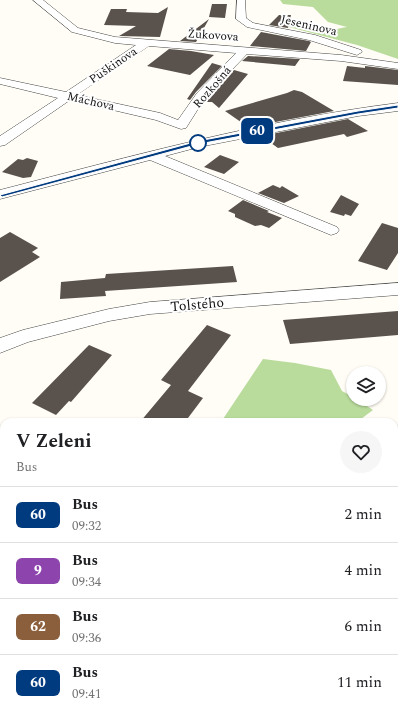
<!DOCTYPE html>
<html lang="en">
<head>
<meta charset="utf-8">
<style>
	body { margin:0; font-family:Spectral,serif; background:#f6f6f6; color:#202124; height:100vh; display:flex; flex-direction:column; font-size:15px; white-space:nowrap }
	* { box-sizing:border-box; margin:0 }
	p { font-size:13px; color:#757577 }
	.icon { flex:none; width:22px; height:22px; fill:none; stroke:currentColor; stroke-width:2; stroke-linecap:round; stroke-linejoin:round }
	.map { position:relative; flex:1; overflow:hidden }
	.details { position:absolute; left:0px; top:418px; width:398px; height:300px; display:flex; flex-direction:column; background:#fff; border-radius:12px 12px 0 0; box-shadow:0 1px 3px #0004 }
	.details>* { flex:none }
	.badge { padding:0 8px; border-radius:6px; font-size:14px; line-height:26px }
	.tools { position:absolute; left:346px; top:366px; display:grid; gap:8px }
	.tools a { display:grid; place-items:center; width:40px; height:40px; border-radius:50%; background:#fff; box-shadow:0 1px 3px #0004; font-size:20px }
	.map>.badge { position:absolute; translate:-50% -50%; box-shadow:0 0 0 2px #fff }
	.round { display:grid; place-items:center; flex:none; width:42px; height:42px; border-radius:21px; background:#f6f6f6 }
	.overview { display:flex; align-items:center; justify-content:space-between; height:68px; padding:0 16px }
	h1 { font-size:19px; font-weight:700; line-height:30px }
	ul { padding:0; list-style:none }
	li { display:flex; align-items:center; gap:12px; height:56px; padding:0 16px; border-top:1px solid #e0e0e0 }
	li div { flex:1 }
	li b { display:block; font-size:15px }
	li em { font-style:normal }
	li .badge { min-width:44px; font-weight:700; text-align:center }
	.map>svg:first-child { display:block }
</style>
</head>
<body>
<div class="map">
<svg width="398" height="718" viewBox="0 0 398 718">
	<rect width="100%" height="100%" fill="#fffdf5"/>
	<path fill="#b9dc9c" d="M280,0h118v59l-41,-14 -68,-18c18,-13 19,2 35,3 7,1 16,-2 23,-3l-19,-5 -15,-15 -30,-3z
		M263,359l32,4 36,7 11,21 11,6v2h3l17,11 -16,12h-136z
		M0,622h4v92h79l-2,4h-81z
		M398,623v95h-29l-3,-4h28v-90z"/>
	<path fill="#5a524d" d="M212,4h15l-2,14 -16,-1z
		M168,7l-8,30 -41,-1 17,-10 -32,-1 7,-16h16l-1,3 32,1z
		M279,15h12l-3,13 -19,-3z
		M209,19l-13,23 -16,-1z
		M261,32l48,9 2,1 -5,9 -56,-5z
		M169,49l22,2 23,4 -24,20 -43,-9z
		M248,56l52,3 -5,7 -53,-5z
		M212,63l10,3 -26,26 -6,8 -3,-1z
		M347,66l18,2v-2l33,4v15l-55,-4z
		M234,70l14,4 -29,34 -7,-6h-8z
		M294,90l8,2 32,19 -86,16 -23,-16 62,-18z
		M348,119l20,12 -21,6 -3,-3 -66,14 -17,-12z
		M220,155l19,7 -15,12 -20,-7z
		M27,158l11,3 -7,16 -8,1 -21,-6 16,-13 5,1z
		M273,185l7,3 2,-2 17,10 -15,7 -26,-10z
		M341,195l18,9 -8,12 -6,-2 -1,2 -14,-4z
		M243,200l26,11 -2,1 15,6 -13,10 -8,-3 -6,1 -20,-9v-3l-7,-3z
		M382,223l16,5v25l-11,17 -29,-9z
		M10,232l28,16 -6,4 8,5 -40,25v-44z
		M233,266l4,16 -132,9 1,5 -46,3 1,-17 44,-4 1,-4z
		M398,311v24l-108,9 -7,-24z
		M207,325l24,10 -43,56 15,7 -18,24h-45l31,-37 -10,-5z
		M89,345l23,10 -41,47 -2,-1 -13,14 -24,-12z"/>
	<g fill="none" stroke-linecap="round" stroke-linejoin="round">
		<defs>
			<path id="minor" d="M33,0h10l35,28 37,9 226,18 57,8v6l-57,-8 -94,-7 -42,44 -19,30 -5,1 -25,-9 -86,-20 -65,45 -5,1v-10l58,-38 -58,-14v-6l66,14 70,-47 -21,-2 -43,-11zM149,46l87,7 -39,40 -19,27 -18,-7 -83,-18z
				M237,0h8l1,18 7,5 62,12 46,15 1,2 -5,3 -48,-15 -62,-13 -11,-8z
				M398,103v8l-40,5 -159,31 -34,9 172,71 2,3 -2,3 -6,2 -181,-75 -150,39v-9c132,-34 263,-70 398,-87z
				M398,283v12l-248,19 -41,7 -81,21 -28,11v-15l23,-8 86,-21 41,-7z"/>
		</defs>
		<use href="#minor" stroke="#444" stroke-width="1"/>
		<use href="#minor" fill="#fff" fill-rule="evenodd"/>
	</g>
	<path fill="#003b80" stroke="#fff" d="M398,105v3l-40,6 -159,30 -197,53 -2,-2 198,-54 160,-30z"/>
	<circle fill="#fff" stroke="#003b80" stroke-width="2" cx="198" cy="143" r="8"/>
	<g text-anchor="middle" stroke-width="4" stroke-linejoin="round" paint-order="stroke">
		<g font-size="12" fill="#111" stroke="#fff">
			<text transform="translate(309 25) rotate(13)" y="4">Jeseninova</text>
			<text transform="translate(213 35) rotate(4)" y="4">Žukovova</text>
			<text transform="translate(113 65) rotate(-34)" y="4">Puškinova</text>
			<text transform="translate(212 87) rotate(-49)" y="4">Rozkošná</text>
			<text transform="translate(91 101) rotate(13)" y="4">Máchova</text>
		</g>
		<g font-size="14" fill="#111" stroke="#fff">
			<text transform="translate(197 304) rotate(-5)" y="5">Tolstého</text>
		</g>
	</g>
</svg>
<div class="tools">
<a><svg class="icon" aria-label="layers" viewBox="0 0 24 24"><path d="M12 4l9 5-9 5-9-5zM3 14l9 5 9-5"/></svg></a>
</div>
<b class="badge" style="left:257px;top:131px;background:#003b80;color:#fff">60</b>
<section class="details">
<div class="overview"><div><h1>V Zeleni</h1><p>Bus</p></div><a class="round"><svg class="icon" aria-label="heart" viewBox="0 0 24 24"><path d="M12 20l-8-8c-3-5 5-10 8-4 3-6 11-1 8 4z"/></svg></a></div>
<ul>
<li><span class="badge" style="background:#003b80;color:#fff">60</span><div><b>Bus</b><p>09:32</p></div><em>2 min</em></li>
<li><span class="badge" style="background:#8e44ad;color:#fff">9</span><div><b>Bus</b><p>09:34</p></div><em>4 min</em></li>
<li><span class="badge" style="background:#8b5e3c;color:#fff">62</span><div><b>Bus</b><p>09:36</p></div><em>6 min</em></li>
<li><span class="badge" style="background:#003b80;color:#fff">60</span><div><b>Bus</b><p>09:41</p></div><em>11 min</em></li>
</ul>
</section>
</div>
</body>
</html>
